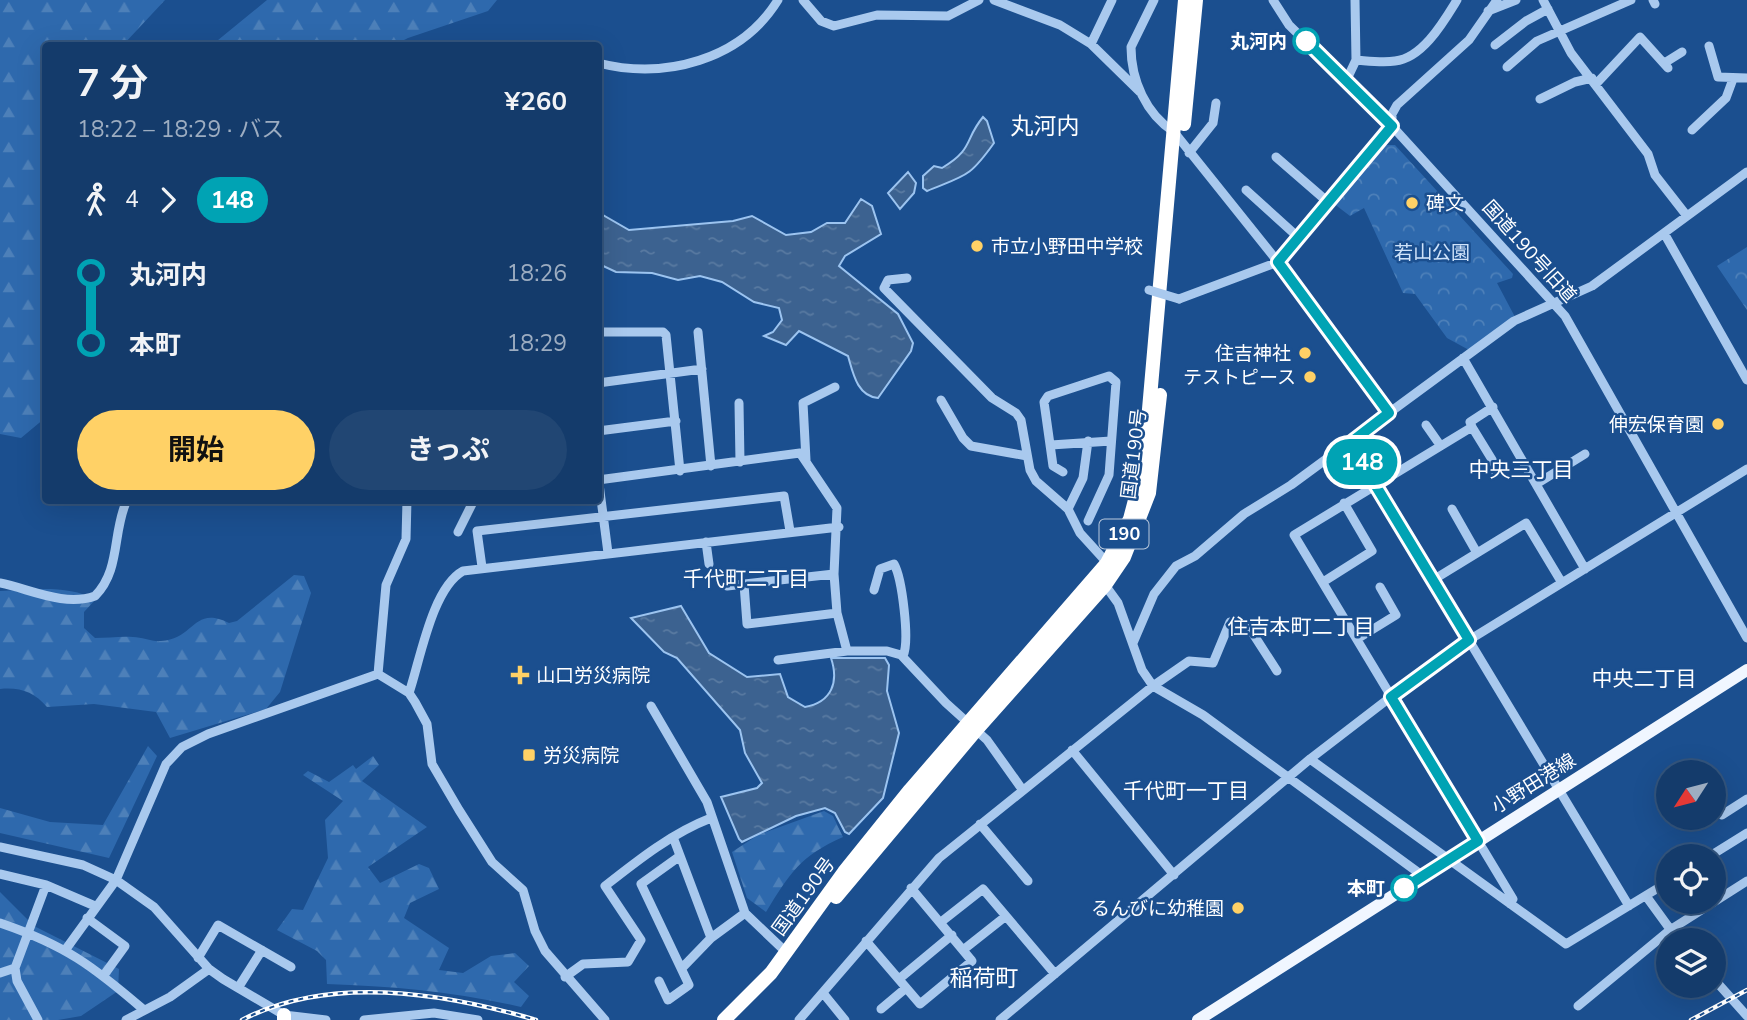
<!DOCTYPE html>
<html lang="ja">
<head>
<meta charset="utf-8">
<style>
	body { margin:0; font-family:"Nunito Sans","Noto Sans JP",sans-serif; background:#214673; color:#f1f3f6; height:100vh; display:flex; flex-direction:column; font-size:26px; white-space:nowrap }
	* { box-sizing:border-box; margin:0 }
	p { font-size:23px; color:#9dadc1 }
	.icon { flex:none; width:38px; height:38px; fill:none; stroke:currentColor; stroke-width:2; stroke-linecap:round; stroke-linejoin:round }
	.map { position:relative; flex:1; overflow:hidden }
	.panel { position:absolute; left:42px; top:42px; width:560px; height:462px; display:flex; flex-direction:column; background:#143b6b; border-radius:7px; box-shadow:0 7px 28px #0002,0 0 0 2px #33557e }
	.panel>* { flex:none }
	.badge { padding:0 14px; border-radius:23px; font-size:24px; line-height:46px }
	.needle { width:46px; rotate:234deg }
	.fabs { position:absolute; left:1656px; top:760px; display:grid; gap:14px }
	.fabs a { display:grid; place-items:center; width:70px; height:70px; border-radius:50%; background:#143b6b; box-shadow:0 7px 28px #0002,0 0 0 2px #33557e; font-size:35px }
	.map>.badge { position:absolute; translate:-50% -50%; box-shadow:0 0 0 4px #fff }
	.legs { display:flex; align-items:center; gap:10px; height:77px; padding:0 35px; font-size:23px }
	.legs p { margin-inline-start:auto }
	.overview { display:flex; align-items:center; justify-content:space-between; height:119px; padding:0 35px }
	h1 { font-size:38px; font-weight:700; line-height:52px }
	.action { display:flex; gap:14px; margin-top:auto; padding:14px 35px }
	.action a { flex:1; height:80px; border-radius:42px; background:#ffd166; color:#111; font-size:28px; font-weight:700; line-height:80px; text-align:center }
	.action a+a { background:#214673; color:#f1f3f6 }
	ul { padding:0 35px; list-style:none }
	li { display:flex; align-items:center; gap:24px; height:70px; font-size:26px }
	li i { display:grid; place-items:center; width:10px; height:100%; margin:0 9px; background:currentColor }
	li i::after { content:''; width:18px; height:18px; margin:-9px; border:5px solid; border-radius:50%; background:#143b6b }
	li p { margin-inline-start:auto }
	li:first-child i { background:linear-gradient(#0000 50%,currentColor 0) }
	li:last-child i { background:linear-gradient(currentColor 50%,#0000 0) }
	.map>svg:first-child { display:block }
</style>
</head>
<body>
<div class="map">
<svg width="1747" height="1020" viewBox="0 0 1747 1020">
	<defs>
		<pattern id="forest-firs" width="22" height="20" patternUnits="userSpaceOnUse" patternTransform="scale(1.75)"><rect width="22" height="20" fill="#2e69ad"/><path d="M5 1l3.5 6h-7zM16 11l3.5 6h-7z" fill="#4d80b9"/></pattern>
		<pattern id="park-crowns" width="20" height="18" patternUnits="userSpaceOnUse" patternTransform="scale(1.75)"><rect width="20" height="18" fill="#2e69ad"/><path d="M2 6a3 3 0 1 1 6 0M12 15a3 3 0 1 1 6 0" fill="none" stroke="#4d80b9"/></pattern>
		<pattern id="water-ripples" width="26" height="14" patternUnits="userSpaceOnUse" patternTransform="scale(1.75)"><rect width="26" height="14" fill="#3c6290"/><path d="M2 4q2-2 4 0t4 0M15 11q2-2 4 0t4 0" fill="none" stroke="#597aa1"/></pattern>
	</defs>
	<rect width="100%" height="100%" fill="#1b4f8f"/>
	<path fill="url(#forest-firs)" d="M0,0h165l-42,45 -77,1 -1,372 -24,20 -21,-4z
		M267,0h230l-9,11 -80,27 -14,7h-182z
		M294,575l10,1 7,17 -31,99 -14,17 -96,29 -14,-26 -62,-8 -47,3c-13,-15 -27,-20 -47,-18v-98c29,-1 69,-7 95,9l-11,12v16l11,10c13,0 26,-2 38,-1 9,0 19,5 28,4 34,-2 32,-36 68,-18l8,-2z
		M148,746l9,10 -48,102 -109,-25v-25l50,14 53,3z
		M373,756l6,9 -17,16 65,46 -59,40 12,16 39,-19 10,4 10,21 -29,14 -6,15 45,30 -10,22 24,3 28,-17 24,-3 14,13 -15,16 15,14 -8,11c-64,-15 -129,-21 -194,-23l-1,-24 -9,-9 -40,-21 15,-21 11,1 25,-52 -3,-38 18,-19 -40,-26 5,-4 21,11 24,-17 3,4z
		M824,811l9,5 10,21c-43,19 -53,36 -77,75l-19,-14 -15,-46 26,-17z
		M0,892l34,34 85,43 -1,22 -37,25 -23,4h-58z"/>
	<path fill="url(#park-crowns)" d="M1386,145h9l118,129 -1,4 -15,5 18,34 -46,33 -22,-12 -32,-44 -12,-1 -39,-85 -14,8 -17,-13z
		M1747,247v63l-30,-44z"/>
	<path fill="url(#water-ripples)" stroke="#9cc4f0" stroke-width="2" d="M983,117l4,4 7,22c-25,35 -28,32 -67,48l-4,-3v-12l11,-10 8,2c32,-19 22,-28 41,-51z
		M908,172l8,11 -2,10 -14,16 -12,-16z
		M861,199l11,7 9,28 -36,22 -6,10 59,48 15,29 -2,8 -33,47c-21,-2 -25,-25 -30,-42l-49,-25 -13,14 -22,-9 9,-4 9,-12 -3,-12 -25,-6 -32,-20 -22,-6 -22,4 -26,-7 -36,-1 -17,-8v-55l4,6 26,15 104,-9 19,-5 34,19 25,-3 16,-9h18z
		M681,606l28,47 38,24 33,-3 8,23 17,10c27,-5 34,-25 26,-49h54l4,7 -2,26 12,42 -16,65 -34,36 -4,-2 -10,-19 -10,-5 -29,8 -54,26 -3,-3 -18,-42 36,-9 5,-5 -17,-30 -5,-23 -63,-72 -13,-6 -33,-34z"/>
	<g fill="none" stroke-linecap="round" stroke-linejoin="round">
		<path stroke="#a9c9ee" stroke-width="9" d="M803,0l18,21 13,5 43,-11 71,1 31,-16
			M994,0l66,25 31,19 49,48
			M1154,0l-23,47c0,33 15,67 43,85l104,130 111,151
			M1273,0l16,25 103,101 173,190 182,322
			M1543,0l28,53 77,101 7,21 32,41
			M1653,0l2,4
			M1488,11l28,-11
			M1091,44l21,-44
			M1495,45l31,-24 22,-12
			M1709,46l9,31 29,1
			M1356,60c13,1 27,3 39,1 28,-3 49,-40 62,-61
			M1666,62l16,-10
			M598,63c67,17 143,-3 180,-63
			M1507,67l30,-26 94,-41
			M1347,79l9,-19 -1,-60
			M1596,84l44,-47 28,31
			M1540,99l35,-17 17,-4
			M1692,130l34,-32 7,-19
			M1189,153l24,-30 3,-20
			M1276,157l53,46
			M1246,190l53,48
			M1664,233l83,147
			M907,278l-19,2 -4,8 108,110 24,15 5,7 9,50 6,11 32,28 12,24 30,33
			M1179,299l99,-37 114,-136v-12l5,-9 72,-65 28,-40
			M598,332h65l3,3 14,136
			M698,332l13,134
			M1463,358l122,211
			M598,383l104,-14
			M941,400l22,38 8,8 56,10
			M739,403l1,59
			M1493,407l-23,15 2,5 -178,108 219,364 -3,5
			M1426,425l14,20
			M1472,427l27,44 -3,2
			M598,431l78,-10
			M1350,443l279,463
			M1051,445l60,-4
			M806,460l-3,-57 32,-16
			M1063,472l-10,-6 -9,-64 4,-6 61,-20 7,6 -7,93 -21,46
			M598,476l10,77
			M598,480l202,-27 37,55 -3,66 3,39 10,38
			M1538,483l47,-29
			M1068,509l15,-31 5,-37
			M1452,509l25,44
			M458,532l16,-32
			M706,542l3,22
			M482,567l-5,-36 307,-35 6,35
			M1433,580l93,-57 36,60
			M1323,582l49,-31 -28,-48
			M0,583c30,6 64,24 95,13 26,-26 17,-64 32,-96
			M744,584l3,40 90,-11
			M1105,585l13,18 24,67 11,16 50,29 220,161
			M727,586l107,-12
			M874,590l6,-21 14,-5c8,14 16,77 9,92
			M1357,639l39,-24 -16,-28
			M1133,643l21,-49 22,-28 19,-10 49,-42 47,-29 223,-164 78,-35 155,-114
			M778,660l69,-9h40l14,4 45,48 41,37 35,49
			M378,674l31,19 6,9 12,22 5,40 27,46 33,52 31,28 12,41 10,20 60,69
			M378,674l8,-89 20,-46 1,-39
			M409,693c11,-32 23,-105 54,-122l376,-44
			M651,706l56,96 38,111 42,40
			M1072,750l102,125
			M1310,759l256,185 102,-62
			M1722,815l25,-16
			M980,824l48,57
			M673,837l38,101
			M0,847l83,18 33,15 38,27 55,62 14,10 61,36 42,5
			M1710,856l37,-23
			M0,874l46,11 49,21
			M1646,896l32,44
			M87,918l38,28 -21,29
			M941,922l42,-33 72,85
			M0,923c65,22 93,43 144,87
			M866,941l54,63 52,-43 -61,-73
			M66,949l50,-69 50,-116 16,-17 26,-13 170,-60
			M963,950l43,-34
			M198,958l20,-33 73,42
			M682,968l29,-30 34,-25
			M0,973l15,-5
			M565,977l18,-13 45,-2 13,-22 -36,-54c33,-26 67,-53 106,-68
			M1713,978l34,38
			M899,979l53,-44
			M659,981l9,19 21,-15 -48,-101 39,-28
			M238,988l24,-38
			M823,993l22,27
			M1578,1006l92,-76 77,-49
			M881,1009l25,-21
			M38,1020l-21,-39 -2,-13 31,-83
			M126,1020l44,-23 39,-28
			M364,1020l70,-7 44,7
			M799,1020l140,-162 214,-172 36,-25 24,2 17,-41 20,7 27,42
			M1000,1020l310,-261 138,-106 299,-184"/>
		<path stroke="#f0f6ff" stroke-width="12" d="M1198,1020l549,-350"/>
		<path stroke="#fff" stroke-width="14" d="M1184,124l12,-124
			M836,897l141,-168 128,-144 19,-28 25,-64 11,-98
			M284,1020v-5
			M724,1020l47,-47 73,-101 66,-82 197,-227 23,-44 14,-53 41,-466"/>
		<defs>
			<path id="rail" d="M242,1020c88,-46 203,-27 294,0
				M1691,1020l56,-30"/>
		</defs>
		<use href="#rail" stroke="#fff" stroke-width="4.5"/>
		<use href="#rail" stroke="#1b4f8f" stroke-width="2" stroke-dasharray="5" stroke-linecap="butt"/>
		<path stroke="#a9c9ee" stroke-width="9" d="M1149,290l30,9"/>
	</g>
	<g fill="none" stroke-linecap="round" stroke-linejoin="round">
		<defs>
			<path id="line-1" d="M1306,41l86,85 -114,136 111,151 -39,30 119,197 -78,57 87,144 -74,47"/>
		</defs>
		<use href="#line-1" stroke="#fff" stroke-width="16"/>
		<use href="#line-1" stroke="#00a3b4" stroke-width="10"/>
	</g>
	<g fill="#fff" stroke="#00a3b4" stroke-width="3.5">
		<circle cx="1306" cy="41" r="12"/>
		<circle cx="1404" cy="888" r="12"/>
	</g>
	<g fill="#ffd166" stroke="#1b4f8f" stroke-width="2.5">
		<circle cx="1412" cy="203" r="7"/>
		<circle cx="977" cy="246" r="7"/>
		<circle cx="1305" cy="353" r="7"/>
		<circle cx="1310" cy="377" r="7"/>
		<circle cx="1718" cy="424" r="7"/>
		<path d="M516.5 664.5h7v7h7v7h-7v7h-7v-7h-7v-7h7z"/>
		<rect x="522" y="748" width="14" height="14" rx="3.5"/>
		<circle cx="1238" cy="908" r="7"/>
	</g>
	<g text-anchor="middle" stroke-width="5" stroke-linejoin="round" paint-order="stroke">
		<rect fill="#1b4f8f" stroke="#bbcadd" stroke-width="2" x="1099.5" y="519.5" width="49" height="29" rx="5"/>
		<g font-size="18" font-weight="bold" fill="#fff">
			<text x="1124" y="540">190</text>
		</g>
		<g font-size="19" font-weight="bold" fill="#fff" stroke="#1b4f8f" text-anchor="end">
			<text x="1287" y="48">丸河内</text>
			<text x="1385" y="895">本町</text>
		</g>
		<g font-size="19" fill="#fff" stroke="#1b4f8f" text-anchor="start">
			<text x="1426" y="210">碑文</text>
			<text x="991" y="253">市立小野田中学校</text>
			<text x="1291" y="360" text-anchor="end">住吉神社</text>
			<text x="1296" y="384" text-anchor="end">テストピース</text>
			<text x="1704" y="431" text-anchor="end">伸宏保育園</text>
			<text x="536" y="682">山口労災病院</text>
			<text x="543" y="762">労災病院</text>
			<text x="1224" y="915" text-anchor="end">るんびに幼稚園</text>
		</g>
		<g font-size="19" fill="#fff" stroke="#1b4f8f">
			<text transform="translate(1530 251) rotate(48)" y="7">国道190号旧道</text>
			<text transform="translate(1133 454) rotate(-83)" y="7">国道190号</text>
			<text transform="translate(1533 783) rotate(-32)" y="7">小野田港線</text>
			<text transform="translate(803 896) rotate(-54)" y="7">国道190号</text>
		</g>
		<g font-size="19" fill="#cfe3fa" stroke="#1b4f8f">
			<text x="1432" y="259">若山公園</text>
		</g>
		<g font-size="21" fill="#fff" stroke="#1b4f8f">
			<text x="1521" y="477">中央三丁目</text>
			<text x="746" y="586">千代町二丁目</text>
			<text x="1301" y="634">住吉本町二丁目</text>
			<text x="1644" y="686">中央二丁目</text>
			<text x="1186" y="798">千代町一丁目</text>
		</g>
		<g font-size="23" fill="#fff" stroke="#1b4f8f">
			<text x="1045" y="134">丸河内</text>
			<text x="984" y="986">稲荷町</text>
		</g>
	</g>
</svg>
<div class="fabs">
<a><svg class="needle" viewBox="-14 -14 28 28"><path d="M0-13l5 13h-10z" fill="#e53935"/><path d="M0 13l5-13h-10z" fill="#9dadc1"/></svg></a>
<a><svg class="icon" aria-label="locate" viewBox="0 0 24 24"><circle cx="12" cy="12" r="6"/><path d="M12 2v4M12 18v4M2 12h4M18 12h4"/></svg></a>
<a><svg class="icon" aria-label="layers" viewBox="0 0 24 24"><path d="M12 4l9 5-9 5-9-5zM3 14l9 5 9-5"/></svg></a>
</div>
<b class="badge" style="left:1362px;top:462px;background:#00a3b4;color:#fff">148</b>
<section class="panel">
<div class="overview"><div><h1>7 分</h1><p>18:22 – 18:29 · バス</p></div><b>¥260</b></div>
<div class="legs"><svg class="icon" aria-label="walk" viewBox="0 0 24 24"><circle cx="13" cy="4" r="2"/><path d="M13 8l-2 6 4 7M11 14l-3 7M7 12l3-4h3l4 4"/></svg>4<svg class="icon" aria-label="forward" viewBox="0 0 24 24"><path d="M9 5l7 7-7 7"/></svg><b class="badge" style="background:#00a3b4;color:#fff">148</b></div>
<ul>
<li><i style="color:#00a3b4"></i><b>丸河内</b><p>18:26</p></li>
<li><i style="color:#00a3b4"></i><b>本町</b><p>18:29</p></li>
</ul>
<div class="action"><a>開始</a><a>きっぷ</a></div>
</section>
</div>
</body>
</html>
